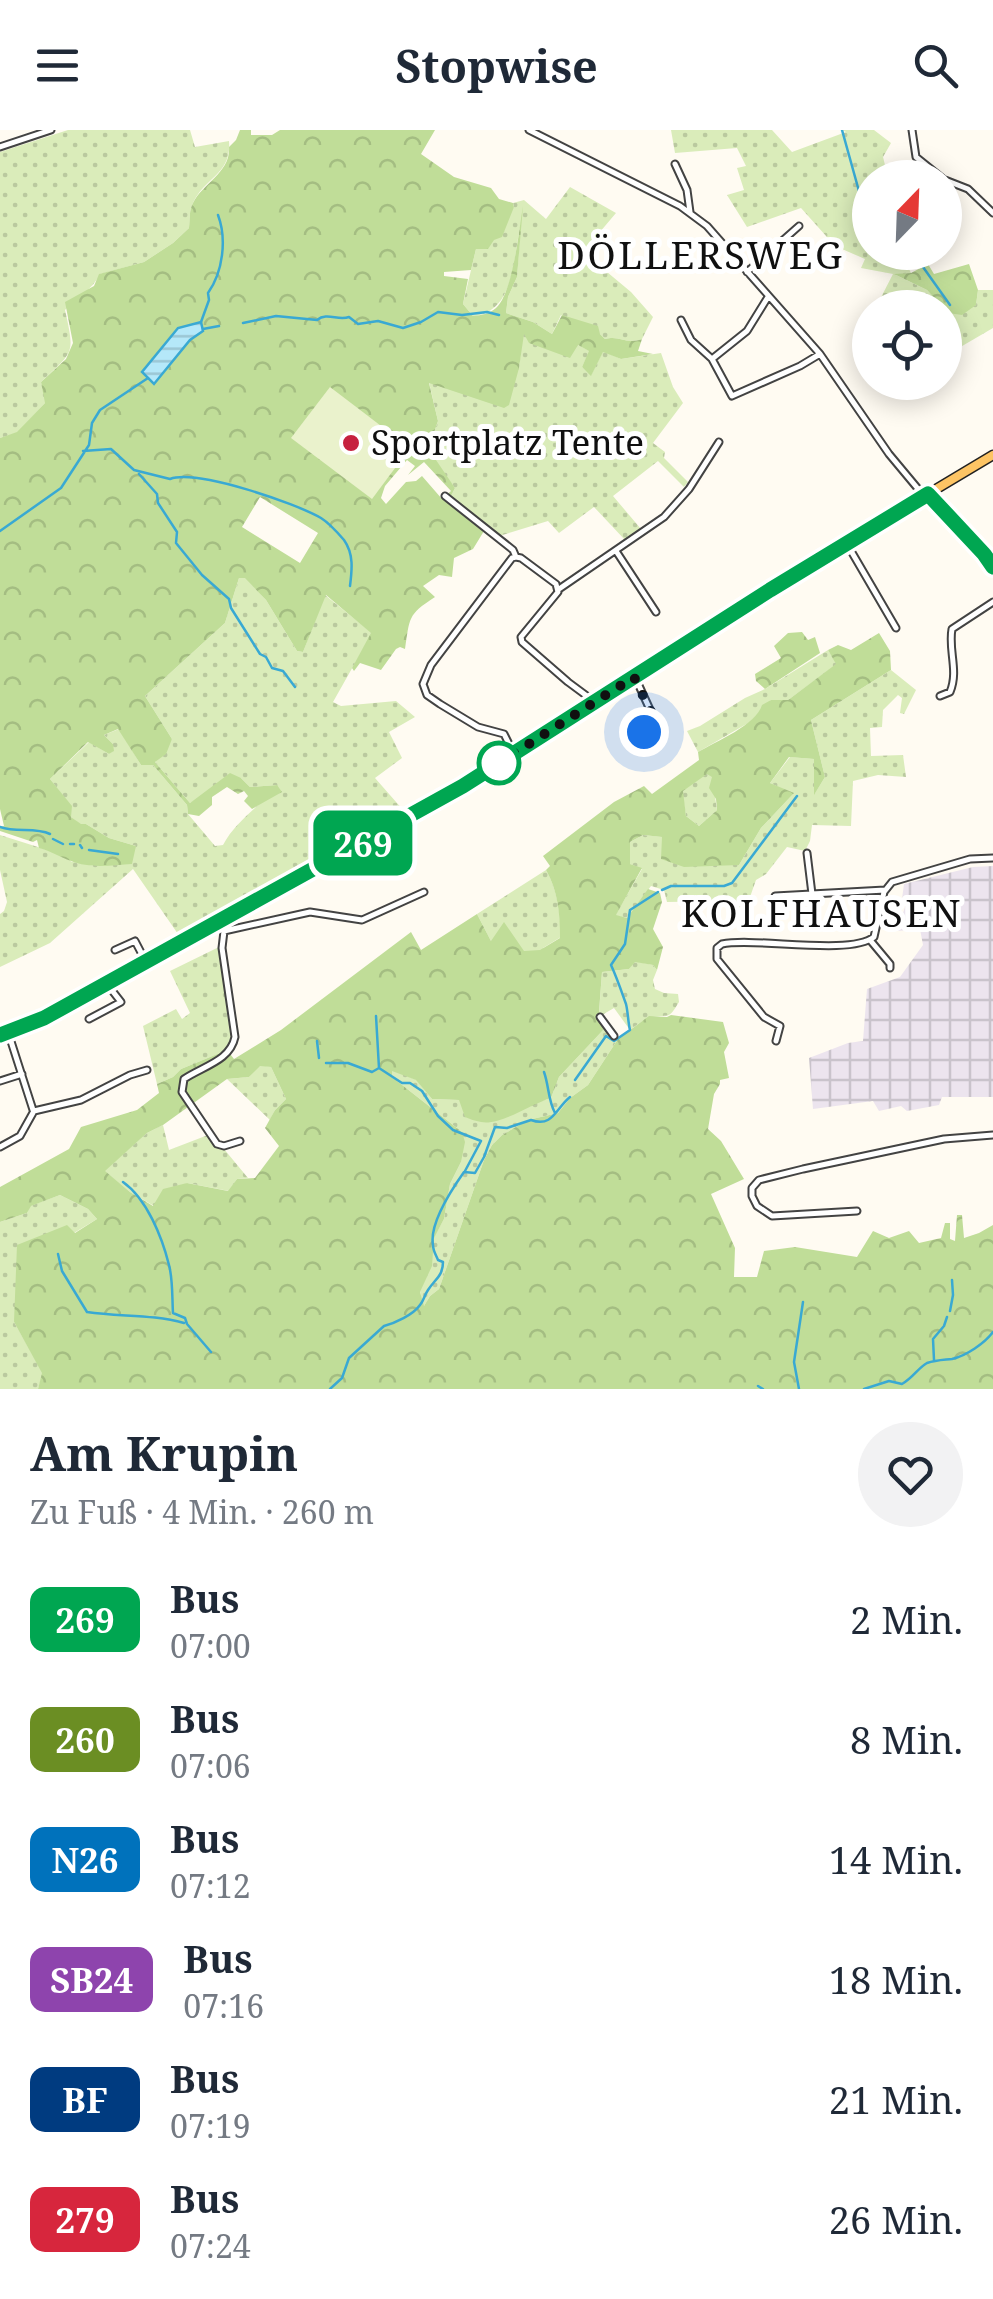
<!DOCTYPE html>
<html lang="de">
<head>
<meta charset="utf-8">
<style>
	body { margin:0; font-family:"Noto Serif",serif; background:#f2f2f3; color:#1f2937; height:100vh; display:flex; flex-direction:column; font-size:38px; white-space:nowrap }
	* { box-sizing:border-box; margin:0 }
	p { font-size:32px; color:#747a83 }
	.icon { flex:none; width:55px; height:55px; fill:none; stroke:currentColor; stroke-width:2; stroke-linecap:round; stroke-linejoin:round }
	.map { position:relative; height:1259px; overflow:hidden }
	.sheet { display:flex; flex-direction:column; background:#fff; flex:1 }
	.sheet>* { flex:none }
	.badge { padding:0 20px; border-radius:15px; font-size:35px; line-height:65px }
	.needle { width:65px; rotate:23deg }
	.controls { position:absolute; left:852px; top:30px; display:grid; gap:20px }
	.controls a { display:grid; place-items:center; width:110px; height:110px; border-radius:50%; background:#fff; box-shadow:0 5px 25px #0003; font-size:50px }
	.you { position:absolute; width:50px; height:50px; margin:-25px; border:8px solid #fff; border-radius:50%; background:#1a73e8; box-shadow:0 0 0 15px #1a73e833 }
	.map>.badge { position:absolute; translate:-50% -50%; box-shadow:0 0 0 5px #fff }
	.round { display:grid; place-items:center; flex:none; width:105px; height:105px; border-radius:52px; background:#f2f2f3 }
	.overview { display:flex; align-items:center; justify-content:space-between; height:170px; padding:0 30px }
	h1 { font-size:48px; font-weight:700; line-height:75px }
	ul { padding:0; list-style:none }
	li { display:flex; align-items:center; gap:30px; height:120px; padding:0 30px }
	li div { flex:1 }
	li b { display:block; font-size:38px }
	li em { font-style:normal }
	li .badge { min-width:110px; font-weight:700; text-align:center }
	header { display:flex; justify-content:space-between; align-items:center; height:130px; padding:0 30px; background:#fff; font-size:45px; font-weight:700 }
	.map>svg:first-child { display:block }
</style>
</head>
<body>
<header><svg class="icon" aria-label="menu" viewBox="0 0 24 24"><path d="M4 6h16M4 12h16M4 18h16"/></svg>Stopwise<svg class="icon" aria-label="search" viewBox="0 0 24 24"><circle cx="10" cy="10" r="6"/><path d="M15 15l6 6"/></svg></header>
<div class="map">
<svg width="993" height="1259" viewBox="0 0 993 1259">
	<defs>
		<pattern id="industrial-grid" width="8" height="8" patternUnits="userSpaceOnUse" patternTransform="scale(2.5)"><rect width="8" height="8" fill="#ece4ee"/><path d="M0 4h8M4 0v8" fill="none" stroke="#c9c3cb"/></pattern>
		<pattern id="grass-dots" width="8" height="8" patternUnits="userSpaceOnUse" patternTransform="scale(2.5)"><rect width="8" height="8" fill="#daecba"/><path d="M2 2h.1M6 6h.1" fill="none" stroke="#bac99f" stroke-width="1.8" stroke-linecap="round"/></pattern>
		<pattern id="forest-crowns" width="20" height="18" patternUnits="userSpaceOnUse" patternTransform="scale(2.5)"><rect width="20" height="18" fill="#c0dd98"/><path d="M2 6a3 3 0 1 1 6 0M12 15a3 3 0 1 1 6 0" fill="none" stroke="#a4bd82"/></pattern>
		<pattern id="water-rules" width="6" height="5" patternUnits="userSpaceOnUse" patternTransform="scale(2.5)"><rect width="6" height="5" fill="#b5e8f9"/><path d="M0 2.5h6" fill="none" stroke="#9bc6d4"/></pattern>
	</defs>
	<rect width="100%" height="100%" fill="#fffbf2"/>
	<path fill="url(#industrial-grid)" d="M993,736v231h-51l-3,8 -32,6 -6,-5 -22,5 -6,-10 -60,8 -4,-51 39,-15 15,-2 4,-52 33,-12 23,-32 -3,-16 -23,2 9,-27 -4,-5 2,-15 69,-17z"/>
	<path fill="url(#grass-dots)" d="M68,0h122l5,17 34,-6c3,33 -25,37 -36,62 -4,7 -3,16 -4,25l-16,15 -29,19 -44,12c-7,15 -23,24 -35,36 10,45 9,41 -24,72l5,20 -29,31 -17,5v-286z
		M671,0h101l20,22 54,-20 -4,-2h32l17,13 -8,14 2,8 -11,12 -4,1v74l31,1 10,20 -15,2 31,15 16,17h-67l17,-33 -32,-6 4,-9 -30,-13 -34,-38 -54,19 -20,-32 17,-5 -7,-22 9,-2 -9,-18 -62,5z
		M570,57l46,26 -33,39 48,40 22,25 -11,22c-17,6 -21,-4 -37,0l-5,-5 -39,-19 -9,19 -19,-12 -27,-9 2,-16 9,-20 4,-54c-8,32 -5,89 -48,93l-10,-12 13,-55 38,-42 -1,-4 11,-3 22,19z
		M978,160h15v38l-48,28v-47l3,4 28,-8z
		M523,202l55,13 12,6 -8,16 9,8 12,-24 18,8 40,-6 12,34 10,16 -30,40 12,9 -1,6 24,24 -4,5 -26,-26 -45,35 28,33 -16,11 -31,-33 -35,26 -11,-12 -49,15 -3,4 -46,-42 5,-10 -28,-35 11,-32 -9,-39 90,-14z
		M245,447l21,23 31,51 6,1 22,-57 47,38 -39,69 8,4 55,-5 19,16 -26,15 13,26 -27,20 29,33 -226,123 -45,-65 -83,74 -50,24v-53l4,-3 3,-9 -7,-32v-35l60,19 12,8 64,-16 -27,-8 -23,-14 -5,1 -10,-8v-11l-21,-27 39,-37 20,12 4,-3v-7l-9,-9 15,-6 22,36h12l34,40 1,9 27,32 8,-1c13,-25 37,-38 54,-60l-27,2 -9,-9 -51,25 -35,-41 17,-23 -27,-43 80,-73 14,-45z
		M828,520l9,14 -49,36h-17l-21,22 -52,30 -11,-21 13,-5 45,-28 20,-9z
		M891,540l25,20 -12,24 -4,-1 2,-15 -4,-3 -15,15 -1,17 -12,1 1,28 32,-1 3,22 -28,-2 -25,6 -2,45 -39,-1 -2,16 -5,10 -18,-4 -21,27 -10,6 -6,17 -16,16 -8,-12 -59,1 -3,-12 -13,-4 -24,32 -12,-2 27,-47 -12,-5v-22l13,-7 20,2 76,28 22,-37 32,-34 -23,-11 20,-26 24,2 1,34 10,-16 -14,-57z
		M707,643l5,3 5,34 -18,16 -13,-10 -4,-25z
		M546,740c12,20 14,44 15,67l-18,11 25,15 -126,-18 49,-4 -14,-27z
		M219,817l14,89 -6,14 -46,19 -8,8 -16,7 -14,-58 33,-17 6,10 8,-6 -20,-42z
		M634,831l19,4 4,5 -4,10 2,9 9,4 14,1 1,8c-11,18 -8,12 -27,15 -7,1 -15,8 -22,13l-16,-22 -12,7 -3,-2 3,-41 27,-3z
		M606,897l12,12 -30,46 -18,13 -12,15 -30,7 -26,15 -10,10 -8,15 -45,129 -9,7 -7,12 -3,-17 11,-25 3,-29 10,-18 6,-35 11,-22 1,-30 -70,-55v-7l25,10 15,19 27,1 44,18 32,-15 16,-5 8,-21z
		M260,935l11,2 15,32 -11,11 -5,10 -43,-41 22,-2z
		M163,995l6,25 39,-15 11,14h5l24,29 -11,1 -8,12 -42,-8 -33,23 -24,-14 -26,-21 43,-38z
		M60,1065l28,14 9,10 -23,14 -60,89 29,51 -5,16h-38v-167l27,-9 3,-7z"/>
	<path fill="url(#forest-crowns)" fill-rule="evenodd" d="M240,0h11v5h21l8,-5h155l-14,24 33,23 37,11 8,11 14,4 1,4 -12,30 -8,3 -6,9h-12l-5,21 -27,2v4l24,3 -5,25 10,12c9,-1 16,-2 23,-8 17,-15 23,-79 27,-102l-6,71 -9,20 -2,16 27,9 19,12 10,-19 36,11 2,8 5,5c16,-4 20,6 37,0l-4,12 15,3 -32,5 -18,-7 -12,24 -9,-9 7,-16 -11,-6 -8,13 -41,-15 -5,-9 -5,34 -10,37 -5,3 -75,-25 9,38 -11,32 9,7 19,28 -5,10 34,33 -11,18 -19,9 -2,19 -13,-2 -16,11 12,11c-28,18 -25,21 -30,52l-5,-2 -4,2 -15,21 -21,-7 -6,8 -2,-3 19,-35 -45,-38 -23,57 -6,-1 -31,-51 -21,-22h-6l-14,45 -80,73 27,43 -6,15 -11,8 35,41 40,-30 11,5 9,9 27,-2 5,7 -30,17 -8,-8 4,-5 -4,-5 -6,3 -11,-7 -15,10v8l-13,11 -11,-2 -1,-9 -34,-40h-12l-23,-36 -14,6 9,9 1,7 -5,3 -21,-12 -38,37 22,27 -1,11 10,7h5l23,14 27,8 -4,18c-19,1 -42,5 -61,-3 -11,-4 -20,-10 -32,-13l-2,-8 -4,2 -33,-11v-4l4,-1 -4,-17v-371l17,-6 28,-29 -4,-21 25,-23 7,-16 -8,-41 29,-16 5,-12 45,-12 29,-19 16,-15c1,-9 0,-18 4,-25 10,-20 38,-31 36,-56l7,-7zM178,198l25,3 -13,9 -37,43 -10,-11zM407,330l8,6 -7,9 16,-13 27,29 -9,8 -20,-23 -6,5 -10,1 -20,22 -5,-6 4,-12zM260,367l58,36 -18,30 -58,-36z
		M928,134l6,10 35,-10 9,26 -2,15 -14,10 -14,-2 -21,-23 -33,-16 17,-1z
		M802,502l6,8 7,-3 5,16 -55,36 -9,-8 -1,-7 26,-16 -7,-12 14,-13z
		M879,503l11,18 1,19 -80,50 14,57 -11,18v-36l-25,-2 -19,26 24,10 -33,35 -22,37 -55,2 -23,-8 1,-22 -19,-2 -13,7v22l12,4 -26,47 11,3 21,-29 12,4 2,9 -9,27 10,18 -6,23 -4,-5 -18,-3 -6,7 -27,3 -3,40 3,3 -4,4 8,8 -47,50 -8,21c-20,6 -51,28 -70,24 -6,-1 -11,-3 -16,-5l-6,-17 -27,-1 -16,-19 -24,-9v6l70,55 3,10 -4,20 -11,22 -6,35 -10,19 -2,28 -12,26 4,14 6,-10 9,-7 45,-129 8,-15 10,-10 26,-15 30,-7 12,-15 18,-13 30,-46 31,-23 18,1 4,-2 52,7 6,21 -5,9 5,26 -9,2v4l-6,10 -6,35 13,12 23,38 -33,15 24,54 -1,29h23l7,-26 31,-4 62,10 16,-26 16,7 20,-7 10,12 22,-5 4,-15h5v16l5,2 2,-26h5l2,23 15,-5 14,-8v164h-955l4,-16 -28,-51 3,-77 50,-20 8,8 22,-14 -9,-10 -28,-14 -29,11 -4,7 -27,9v-35l69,-38 12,-22 56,-17 22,-17 -2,-9 16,-7 8,-8 46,-19 7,9 47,-29 130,-98 10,18 56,-36 14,27 13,-19 20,29 16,-1 20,-12c0,-24 -2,-47 -14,-68l4,-4 -7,-10 71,-54 30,-16 8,8 47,-34 -1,-8c19,-11 58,-27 64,-47l9,-5h17l48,-36 -8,-14 10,-5 13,5zM707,644l5,3 -3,11 7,11 1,11 -18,16 -13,-10 -3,-25zM260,936l11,1 15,32 -11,11 -10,18 14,18 -24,32 -18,1 -9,12 -41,-8 -24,6 -10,17 -23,-14 -25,-21 42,-38 16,-8 64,-46 22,-2z"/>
	<path fill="#eaf2cc" d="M330,257l80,61 -38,51 -81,-61z"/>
	<path fill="url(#water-rules)" stroke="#39a9d3" stroke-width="2.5" d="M201,192l2,9 -13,9 -36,44 -12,-12 36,-44z"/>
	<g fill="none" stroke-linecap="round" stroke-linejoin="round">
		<path stroke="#39a9d3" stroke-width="2.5" d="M842,0l20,72 8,7
			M920,122l5,11 -2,4 27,38
			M201,192l8,-22 -1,-7c15,-21 19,-54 10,-78
			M243,193l33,-7 41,4c10,-8 21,1 32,-3l9,7 20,-3 25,7 18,-6 17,-10 24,3 25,-3 12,3
			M203,199l16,-3
			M83,321l28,-2 23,21 36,9c27,-10 125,24 151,39 8,5 17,15 23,22 10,14 8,30 6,46
			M139,344l18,20 1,9 19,29 -1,11 26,32 27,24 2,9 29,46 6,3 6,11 11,3 12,16
			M0,401l61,-43 28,-43 3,-22 8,-13 48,-32
			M0,697c16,6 35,0 50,7
			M53,709l10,5
			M70,714h4
			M80,715l2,3
			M89,720l29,4
			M662,760l9,-4h53l8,-3 65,-87
			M376,886l3,52
			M317,911l2,17
			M326,933h22l24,9 7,-4 23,15h8l12,8 16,25 15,14 28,11 -16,30
			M544,942c5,14 4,28 11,41
			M575,950l31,-44 8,5 16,-11c-2,-8 -2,-18 -4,-26 -5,-14 -9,-26 -15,-39l14,-21 5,-34 28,-18
			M123,1052c24,17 39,55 46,83 4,15 3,33 4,48l12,5 2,6 24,28
			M58,1124l4,17 25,41c33,5 65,2 97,11
			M950,1181l3,-16 -1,-15
			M934,1230l-1,-21 11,-13 3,-9
			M758,1256l5,3
			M330,1259l12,-11 7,-20 35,-32c11,-3 29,-11 36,-21 4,-5 4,-9 8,-15 7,-11 15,-14 15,-28l-5,-2c-2,-5 -5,-9 -5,-15 -4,-22 19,-56 31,-73l11,1 9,-16 11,-30 12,1 24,-8c22,8 25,-12 39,-23
			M799,1259l-5,-27 9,-60
			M864,1259l25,-8 13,3c11,-6 16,-16 25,-21 9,-3 16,-3 25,-4 14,-3 33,-16 41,-27"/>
		<defs>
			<path id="street" d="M529,0l151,76 27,20 113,128 69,100 35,42
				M912,0l4,27 26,21
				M0,17l51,-17
				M675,34l12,26 3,22
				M945,50l23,9 25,24
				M747,142l52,-46
				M681,190l10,20 21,19 20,37 68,-30 20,-12
				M712,229l35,-28 21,-34
				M445,366l68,54 3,7 5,1 35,26 2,8 -37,45 1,5 46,40 27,20
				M847,414l49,84
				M616,421l40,61
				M559,459l105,-72 25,-28 30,-47
				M635,547l17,37 6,6 -22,22
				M940,566l10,-4c9,-21 -2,-42 2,-63l41,-27
				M514,624l-10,-20 -26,-7 -38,-23 -13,-9 -4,-11 8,-19 81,-107 4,-1
				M807,723l5,41
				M775,766l110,-6
				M224,801l-2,17 13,89c-5,24 -32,29 -51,42l-2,13 35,52 7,2 16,-5
				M224,801l86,-19 52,8 62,-28
				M870,810l20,24v4
				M115,820l20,-9 11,21
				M600,887l14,19
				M89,889l32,-17 -14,-18
				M8,902l25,78
				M776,911l4,-15 -16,-9 -47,-58v-11l5,-4c34,-7 127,12 152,-7l10,-45 8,-10 78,-23 23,-1
				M0,951l22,-7
				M34,981l47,-11 49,-25 17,-5
				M0,1017l20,-11 14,-25
				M857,1081l-85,5 -15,-10 -5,-10v-8l7,-8 44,-11 141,-30 49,-4"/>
			<path id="secondary" d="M929,364l55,60 9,13"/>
			<path id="primary" d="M0,905l44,-17 419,-232 383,-243 147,-88"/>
		</defs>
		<use href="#street" stroke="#434343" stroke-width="9"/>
		<use href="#secondary" stroke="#323232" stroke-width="10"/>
		<use href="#primary" stroke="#212121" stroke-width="11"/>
		<use href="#street" stroke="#fff" stroke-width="5"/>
		<use href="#secondary" stroke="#ffecad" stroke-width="6"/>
		<use href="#primary" stroke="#fdc464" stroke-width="8"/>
	</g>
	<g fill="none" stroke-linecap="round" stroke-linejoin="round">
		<defs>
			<path id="line" d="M0,905l44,-17 419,-232 307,-196 158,-96 56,60 9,13"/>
		</defs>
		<use href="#line" stroke="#fff" stroke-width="22"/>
		<use href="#line" stroke="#00a651" stroke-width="15"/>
		<path stroke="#101010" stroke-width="10" stroke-dasharray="0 18" d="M499,633l135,-86 18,37 6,6 -14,12"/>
	</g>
	<circle fill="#c6213e" stroke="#fff" stroke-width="4" cx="351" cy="313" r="10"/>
	<circle fill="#fff" stroke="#00a651" stroke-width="5" cx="499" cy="633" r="20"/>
	<g text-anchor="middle" stroke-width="10" stroke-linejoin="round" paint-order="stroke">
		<g font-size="35" fill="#101010" stroke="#fff" text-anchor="start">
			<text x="371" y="325">Sportplatz Tente</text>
		</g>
		<g font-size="38" letter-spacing="2.5" fill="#101010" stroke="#fff">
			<text x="701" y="139">DÖLLERSWEG</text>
			<text x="822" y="797">KOLFHAUSEN</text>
		</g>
	</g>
</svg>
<div class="controls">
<a><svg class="needle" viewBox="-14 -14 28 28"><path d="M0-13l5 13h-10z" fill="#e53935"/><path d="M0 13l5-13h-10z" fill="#747a83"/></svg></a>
<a><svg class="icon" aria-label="locate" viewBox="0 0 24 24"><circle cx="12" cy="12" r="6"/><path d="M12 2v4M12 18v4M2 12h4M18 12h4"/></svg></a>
</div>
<div class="you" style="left:644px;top:602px"></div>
<b class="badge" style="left:363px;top:713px;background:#00a651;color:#fff">269</b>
</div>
<section class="sheet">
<div class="overview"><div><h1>Am Krupin</h1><p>Zu Fuß · 4 Min. · 260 m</p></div><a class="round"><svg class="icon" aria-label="heart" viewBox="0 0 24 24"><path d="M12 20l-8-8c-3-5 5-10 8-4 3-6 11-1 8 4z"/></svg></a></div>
<ul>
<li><span class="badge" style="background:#00a651;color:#fff">269</span><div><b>Bus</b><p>07:00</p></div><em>2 Min.</em></li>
<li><span class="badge" style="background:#6b8e23;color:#fff">260</span><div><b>Bus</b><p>07:06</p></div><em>8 Min.</em></li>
<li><span class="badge" style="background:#0072bc;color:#fff">N26</span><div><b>Bus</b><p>07:12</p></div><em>14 Min.</em></li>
<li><span class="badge" style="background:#8e44ad;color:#fff">SB24</span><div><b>Bus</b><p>07:16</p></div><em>18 Min.</em></li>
<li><span class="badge" style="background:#003b80;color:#fff">BF</span><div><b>Bus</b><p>07:19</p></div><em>21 Min.</em></li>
<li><span class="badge" style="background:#d7263d;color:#fff">279</span><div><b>Bus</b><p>07:24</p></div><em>26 Min.</em></li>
</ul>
</section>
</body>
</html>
